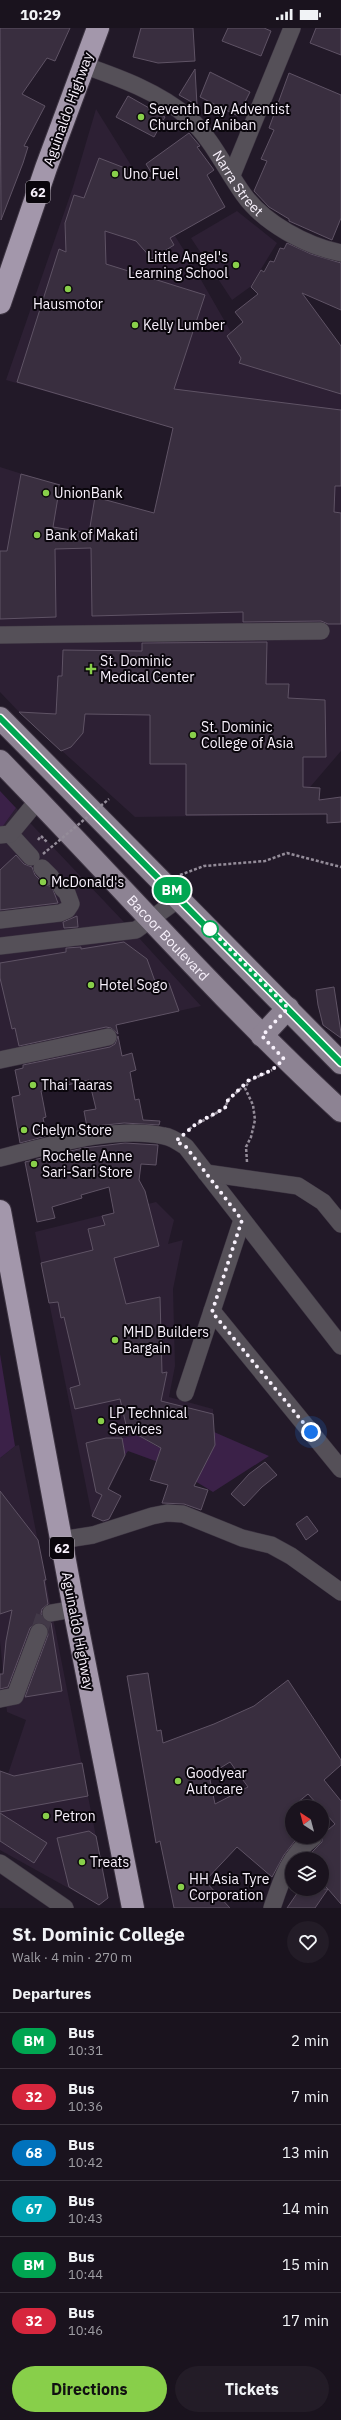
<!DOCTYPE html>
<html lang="en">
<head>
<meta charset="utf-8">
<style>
	body { margin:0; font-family:"IBM Plex Sans",sans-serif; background:#231c27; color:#f1f3f6; height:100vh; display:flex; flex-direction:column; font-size:15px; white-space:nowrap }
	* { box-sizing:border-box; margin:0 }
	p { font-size:13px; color:#9f9ea4 }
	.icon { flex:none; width:22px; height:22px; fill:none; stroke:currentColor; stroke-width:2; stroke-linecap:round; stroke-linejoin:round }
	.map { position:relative; height:1880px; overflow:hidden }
	.sheet { display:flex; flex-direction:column; background:#1a131e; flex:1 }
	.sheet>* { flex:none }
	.badge { padding:0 8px; border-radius:13px; font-size:14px; line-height:26px }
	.needle { width:26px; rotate:324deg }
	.controls { position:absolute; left:285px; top:1772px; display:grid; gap:8px }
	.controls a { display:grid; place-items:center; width:44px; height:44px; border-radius:50%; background:#1a131e; box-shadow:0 2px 6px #0003,0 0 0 1px #38323c; font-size:20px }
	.you { position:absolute; width:20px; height:20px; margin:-10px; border:3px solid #fff; border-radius:50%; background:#1a73e8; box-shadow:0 0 0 6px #1a73e833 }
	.map>.badge { position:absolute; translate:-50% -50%; box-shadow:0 0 0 2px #fff }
	h2 { padding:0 12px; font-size:15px; line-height:36px }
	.round { display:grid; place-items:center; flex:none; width:42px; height:42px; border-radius:21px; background:#231c27 }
	.summary { display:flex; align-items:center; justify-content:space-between; height:68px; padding:0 12px }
	h1 { font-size:19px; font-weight:700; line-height:30px }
	.action { display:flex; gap:8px; margin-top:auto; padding:8px 12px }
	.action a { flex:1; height:46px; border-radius:24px; background:#88cf4a; color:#111; font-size:16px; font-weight:700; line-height:46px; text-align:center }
	.action a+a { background:#231c27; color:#f1f3f6 }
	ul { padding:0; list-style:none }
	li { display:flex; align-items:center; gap:12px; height:56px; padding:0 12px; border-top:1px solid #38323c }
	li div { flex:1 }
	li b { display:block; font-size:15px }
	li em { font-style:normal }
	li .badge { min-width:44px; font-weight:700; text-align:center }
	.status { display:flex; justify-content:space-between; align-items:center; height:28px; padding:0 20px; background:#1a131e; direction:ltr }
	.status svg { height:11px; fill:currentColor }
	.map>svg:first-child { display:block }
</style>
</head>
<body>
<div class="status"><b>10:29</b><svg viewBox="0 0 49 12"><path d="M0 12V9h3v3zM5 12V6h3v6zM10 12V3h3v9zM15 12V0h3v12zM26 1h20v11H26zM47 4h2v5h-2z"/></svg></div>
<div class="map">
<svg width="341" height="1880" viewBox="0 0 341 1880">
	<rect width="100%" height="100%" fill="#221928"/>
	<path fill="#2d2034" d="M96,81l89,143 46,80 110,37v382l-36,42 -25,22 -145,2 -116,-105 -19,-20v-225l95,30 59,16 19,-85 -167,-48 67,-193z
		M237,183l40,32 -27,44 -18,13 -41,-62z
		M16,780l124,131 61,67 -85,19 4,21 -120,23v-243h3z
		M156,1174l18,18 -6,24 15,-4 -10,49 2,77 -6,31 44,12 2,36 -13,26 -68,-38 -1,3 -11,2 3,17 -17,34 13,7 -14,27 -15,-7 -57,-284z
		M19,1417l89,453 -9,7 -99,-55v-79l8,3 18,-54 -19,-8 -7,-71v-183l15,-12z"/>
	<path fill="#3b2148" d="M0,763l16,17 -13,18h-3z
		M0,1326l15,92 -15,12z
		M214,1404l55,24 -56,36 -41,-25 -44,-16 -3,4 -3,-17 11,-2 1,-3 24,14 57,-2z"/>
	<path fill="#392e3f" stroke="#5f5365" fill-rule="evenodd" d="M0,0h70l-15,33 -8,-3 -25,36 23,12 -21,40 4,1 -5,16 -22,57z
		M141,0h52l2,33 -37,2 -25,-6z
		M228,0h36l7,3 -10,25 -39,-15z
		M316,0h25v27l-31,-12z
		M195,41l2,36 -18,-10z
		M210,44l40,20 -12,24 -38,-19z
		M289,45l52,22v123l-9,22 -43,-19v-2l-20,-12 -15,-16 13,-30 -6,-2 13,-29 -5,-2z
		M128,68l37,21 -11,20 -38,-20z
		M189,105l11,13 -3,1 17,23 -7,5 18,32 -55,31 4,7 -22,14 -16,-18 -31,-10 1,33 99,31 -31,94 167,21v76h-6l-1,26 7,1v111h-13l-7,-3 -78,1v-10l-151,4 -1,-68 -36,1 1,68 -56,2v-68h7l14,-77 39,11 -7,42 36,6 6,-36 59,16 19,-85 -156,-46 42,-133 7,3 -1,-29 9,-28 10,3 15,-40 57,22 -10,-16z
		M287,215l24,11 30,9v47l-39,-17 39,53v48l-102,-31 2,-5 -14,-22 16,-14 -8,-10 23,-18 -7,-7 10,-17 3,2 6,-11 4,1 6,-14 4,1z
		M267,614l-1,42h23l-1,14 37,2 1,57h-23v30l17,1 -1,12 22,-3v25l-14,1v-9l-141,1v-51h-36v-49l-65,-1 -2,19 -12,14 -10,4 -42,-39 37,2 2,-38h4l1,-26 79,1v-8z
		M16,827l8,9 8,3 3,8 9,9 8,3 6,16 -58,7v-40z
		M77,888l1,11 -14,1 -1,-6z
		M124,914l23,17 10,28 12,-4 10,28 -63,14 2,9 -7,-6 -5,-1 -87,19 -4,-18 -3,1 -12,-51v-15l66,-11v-4l15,-1v2z
		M334,959l7,46v5l-18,-13 -5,-20 -2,-15z
		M118,1008l4,20 10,-3 4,17 -6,2 5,28 4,-1 4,21 17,1 -1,4 -35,-2 -37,4 -3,-16 12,-2 -7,-29 -48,11 5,26 -3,1 4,18 -27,7 -8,-46 8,-2 -5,-25 8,-2v-3l87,-18 5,-3z
		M125,1115l33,2 -2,20 -15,-1 -2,16 6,11 14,55 -45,12 12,46 34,-7 2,76 5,-1 -6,29 52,13 2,31 -21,41 14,4 -7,20 -17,-6 -22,-1 6,-18 -18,-5 11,-32 -34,-19 -7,-30 -45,10 -5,-21 10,-3 -16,-68 -3,1 -3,-16 -9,1 -8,-40 52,-13 -5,-21 17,-4 -3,-9 12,-3 -5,-26 -28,8 1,3 -30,9 3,11 -18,4 -12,-60 58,-14z
		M106,1410h16l3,17 -17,34 13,7 -12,23 -6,2 -11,-5 10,-21 -6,-3 -10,-49z
		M265,1434l12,13 -15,12 -18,19 -13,-12 18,-20z
		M0,1463l38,49 8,40h-2l4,24 -6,5 -1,5 3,6 7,3 11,68 -37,6 23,-62 -2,-10 -8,-3 -8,6 -22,59 -8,2v-15h3l3,-33 6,-31 -12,4z
		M307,1488l11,15 -12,9 -10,-16z
		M148,1645l9,58 4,-1 2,13 51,-19 40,-18 34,-26 53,80v5l-17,15 17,21v103l-13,-15 -13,19h-28l13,-19h28l-6,-6v-24h-17l17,-17v-7l13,-11 -27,-30 -16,13v30h6l-14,18 -12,22 -35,-30 -32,34 25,27h-56l-14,-67 -4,2 -29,-167zM230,1734l18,25 -33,17 -6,-29z
		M82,1735l6,33 -88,16v-41l14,5z
		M0,1785l47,30 -13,20 -34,-22z
		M89,1803l7,5 12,62 -9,7 -30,-18 -12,-49z"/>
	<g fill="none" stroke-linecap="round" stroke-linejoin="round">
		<path stroke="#423948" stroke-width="17" stroke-dasharray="17 8" stroke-linecap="butt" d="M39,1604l6,-18 6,-1"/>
		<defs>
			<g id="minor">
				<path id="s1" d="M83,37c37,13 76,27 106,53 24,22 36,51 55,77 20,28 62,51 97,58"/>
				<path d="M232,147l60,-147"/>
				<path d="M0,607l321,-4"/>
				<path d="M10,806l21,23"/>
				<path d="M0,807l10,-1 28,-34"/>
				<path d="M42,840l9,9"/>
				<path d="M0,892l60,-7 7,-3 4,-6 -4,-11 -5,-5"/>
				<path d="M0,918l136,-16 44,-32"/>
				<path d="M0,1032l108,-23"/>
				<path d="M0,1130c49,-12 114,-33 164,-22 8,1 16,7 22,11l155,199"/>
				<path d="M206,1145l92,13 25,16 18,22"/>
				<path d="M212,1283l129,158"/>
				<path d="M185,1365l57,-173"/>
				<path d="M61,1512l32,-5 59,-19 15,-3 16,1 59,24 29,7 20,11 50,36"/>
				<path d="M51,1585l23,-4"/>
				<path d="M0,1671l15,-3 24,-64"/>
				<path d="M0,1835l65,45"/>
				<path d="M272,1880c9,-27 17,-53 41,-70"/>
			</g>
			<g id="major">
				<path d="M0,690l341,345"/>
				<path id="s2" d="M0,733c114,117 221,239 341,350"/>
				<path d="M262,1008l26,-28"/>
			</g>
			<path id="highway" d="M0,275l46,-135 52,-140
				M0,1183l74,398 59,299"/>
		</defs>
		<use href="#minor" stroke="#3c3341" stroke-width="18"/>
		<use href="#major" stroke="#3c3341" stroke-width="24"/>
		<use href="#highway" stroke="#3c3341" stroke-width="24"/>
		<path stroke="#948c99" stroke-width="2.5" stroke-dasharray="3 2" stroke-linecap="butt" d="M38,812l3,-4 6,6
			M180,847l24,-9 61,-5 22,-8 54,14
			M189,1101l36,-21 3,-8 19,-17
			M247,1134l-1,-15 5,-10 4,-17 -2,-15 -8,-17 4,-7 23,-11"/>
		<use href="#minor" stroke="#555058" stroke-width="17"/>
		<use href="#major" stroke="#8d8393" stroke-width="22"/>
		<use href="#highway" stroke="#a397ab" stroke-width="22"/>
		<path stroke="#948c99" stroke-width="2.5" stroke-dasharray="3 2" stroke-linecap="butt" d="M43,826l66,-55"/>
	</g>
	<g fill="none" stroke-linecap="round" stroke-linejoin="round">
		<defs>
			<path id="line" d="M0,690l341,345"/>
		</defs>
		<use href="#line" stroke="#fff" stroke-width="9"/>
		<use href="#line" stroke="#00a651" stroke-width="6"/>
		<path stroke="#f8f1fc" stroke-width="4" stroke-dasharray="0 7.2" d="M210,901l78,79 -26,28 22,23 -12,11 -23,10 -21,20 -3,8 -28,15 -21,18 10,6 56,73 -30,92 99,120"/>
	</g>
	<g fill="#88cf4a" stroke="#0a060c" stroke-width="1.5">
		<circle cx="141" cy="89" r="4"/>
		<circle cx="115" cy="146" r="4"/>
		<circle cx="236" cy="237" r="4"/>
		<circle cx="68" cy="261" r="4"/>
		<circle cx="135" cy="297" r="4"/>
		<circle cx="46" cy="465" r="4"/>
		<circle cx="37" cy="507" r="4"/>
		<path d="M89 635h4v4h4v4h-4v4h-4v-4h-4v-4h4z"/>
		<circle cx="193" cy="707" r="4"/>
		<circle cx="43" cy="854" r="4"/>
		<circle cx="91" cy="957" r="4"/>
		<circle cx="33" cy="1057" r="4"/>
		<circle cx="24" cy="1102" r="4"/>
		<circle cx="34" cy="1136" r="4"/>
		<circle cx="115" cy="1312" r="4"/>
		<circle cx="101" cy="1393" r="4"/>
		<circle cx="178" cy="1753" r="4"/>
		<circle cx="46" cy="1788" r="4"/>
		<circle cx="82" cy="1834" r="4"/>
		<circle cx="181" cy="1859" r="4"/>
	</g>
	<circle fill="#fff" stroke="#00a651" stroke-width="2" cx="210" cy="901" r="8"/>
	<g text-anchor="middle" stroke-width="4" stroke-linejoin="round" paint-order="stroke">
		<g fill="#0a060c" stroke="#b1aab4" stroke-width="1">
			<rect x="26" y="153" width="24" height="22" rx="3"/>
			<rect x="50" y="1509" width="24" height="22" rx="3"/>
		</g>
		<g font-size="13" font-weight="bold" fill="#f8f1fc">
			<text x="38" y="169">62</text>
			<text x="62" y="1525">62</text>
		</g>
		<g font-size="14" fill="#f8f1fc" stroke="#0a060c">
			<text transform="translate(68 81) rotate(-70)" y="5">Aguinaldo Highway</text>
			<text dy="5" stroke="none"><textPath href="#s1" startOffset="201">Narra Street</textPath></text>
			<text dy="5" stroke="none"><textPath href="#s2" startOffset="244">Bacoor Boulevard</textPath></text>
			<text transform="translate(78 1603) rotate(79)" y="5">Aguinaldo Highway</text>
		</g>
		<g font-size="14" fill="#f8f1fc" stroke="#0a060c" text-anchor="start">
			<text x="149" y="86">Seventh Day Adventist<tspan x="149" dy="16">Church of Aniban</tspan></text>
			<text x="123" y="151">Uno Fuel</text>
			<text x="228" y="234" text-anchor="end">Little Angel's<tspan x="228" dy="16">Learning School</tspan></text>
			<text x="68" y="281" text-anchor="middle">Hausmotor</text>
			<text x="143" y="302">Kelly Lumber</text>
			<text x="54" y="470">UnionBank</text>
			<text x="45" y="512">Bank of Makati</text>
			<text x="100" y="638">St. Dominic<tspan x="100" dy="16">Medical Center</tspan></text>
			<text x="201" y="704">St. Dominic<tspan x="201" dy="16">College of Asia</tspan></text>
			<text x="51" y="859">McDonald's</text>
			<text x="99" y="962">Hotel Sogo</text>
			<text x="41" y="1062">Thai Taaras</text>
			<text x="32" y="1107">Chelyn Store</text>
			<text x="42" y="1133">Rochelle Anne<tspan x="42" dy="16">Sari-Sari Store</tspan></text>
			<text x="123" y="1309">MHD Builders<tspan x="123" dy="16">Bargain</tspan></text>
			<text x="109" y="1390">LP Technical<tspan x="109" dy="16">Services</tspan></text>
			<text x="186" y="1750">Goodyear<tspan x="186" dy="16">Autocare</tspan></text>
			<text x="54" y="1793">Petron</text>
			<text x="90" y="1839">Treats</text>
			<text x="189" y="1856">HH Asia Tyre<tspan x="189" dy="16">Corporation</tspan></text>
		</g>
	</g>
</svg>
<div class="controls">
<a><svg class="needle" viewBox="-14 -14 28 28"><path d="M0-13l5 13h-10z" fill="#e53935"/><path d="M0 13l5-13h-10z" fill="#9f9ea4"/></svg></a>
<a><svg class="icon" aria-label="layers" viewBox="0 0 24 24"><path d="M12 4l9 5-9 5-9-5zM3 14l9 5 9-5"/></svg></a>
</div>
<div class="you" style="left:311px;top:1404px"></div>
<b class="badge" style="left:172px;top:862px;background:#00a651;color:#fff">BM</b>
</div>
<section class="sheet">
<div class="summary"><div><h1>St. Dominic College</h1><p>Walk · 4 min · 270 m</p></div><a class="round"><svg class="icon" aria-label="heart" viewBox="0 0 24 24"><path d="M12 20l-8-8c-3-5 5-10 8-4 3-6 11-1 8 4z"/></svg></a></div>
<h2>Departures</h2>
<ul>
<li><span class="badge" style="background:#00a651;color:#fff">BM</span><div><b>Bus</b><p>10:31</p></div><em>2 min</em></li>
<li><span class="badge" style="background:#d7263d;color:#fff">32</span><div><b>Bus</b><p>10:36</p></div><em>7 min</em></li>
<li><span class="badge" style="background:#0072bc;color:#fff">68</span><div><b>Bus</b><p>10:42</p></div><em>13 min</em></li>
<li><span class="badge" style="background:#00a3b4;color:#fff">67</span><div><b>Bus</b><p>10:43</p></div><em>14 min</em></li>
<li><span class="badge" style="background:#00a651;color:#fff">BM</span><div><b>Bus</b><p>10:44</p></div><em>15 min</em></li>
<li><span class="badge" style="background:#d7263d;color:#fff">32</span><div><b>Bus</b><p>10:46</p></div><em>17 min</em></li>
</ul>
<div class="action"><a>Directions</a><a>Tickets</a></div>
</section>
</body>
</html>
